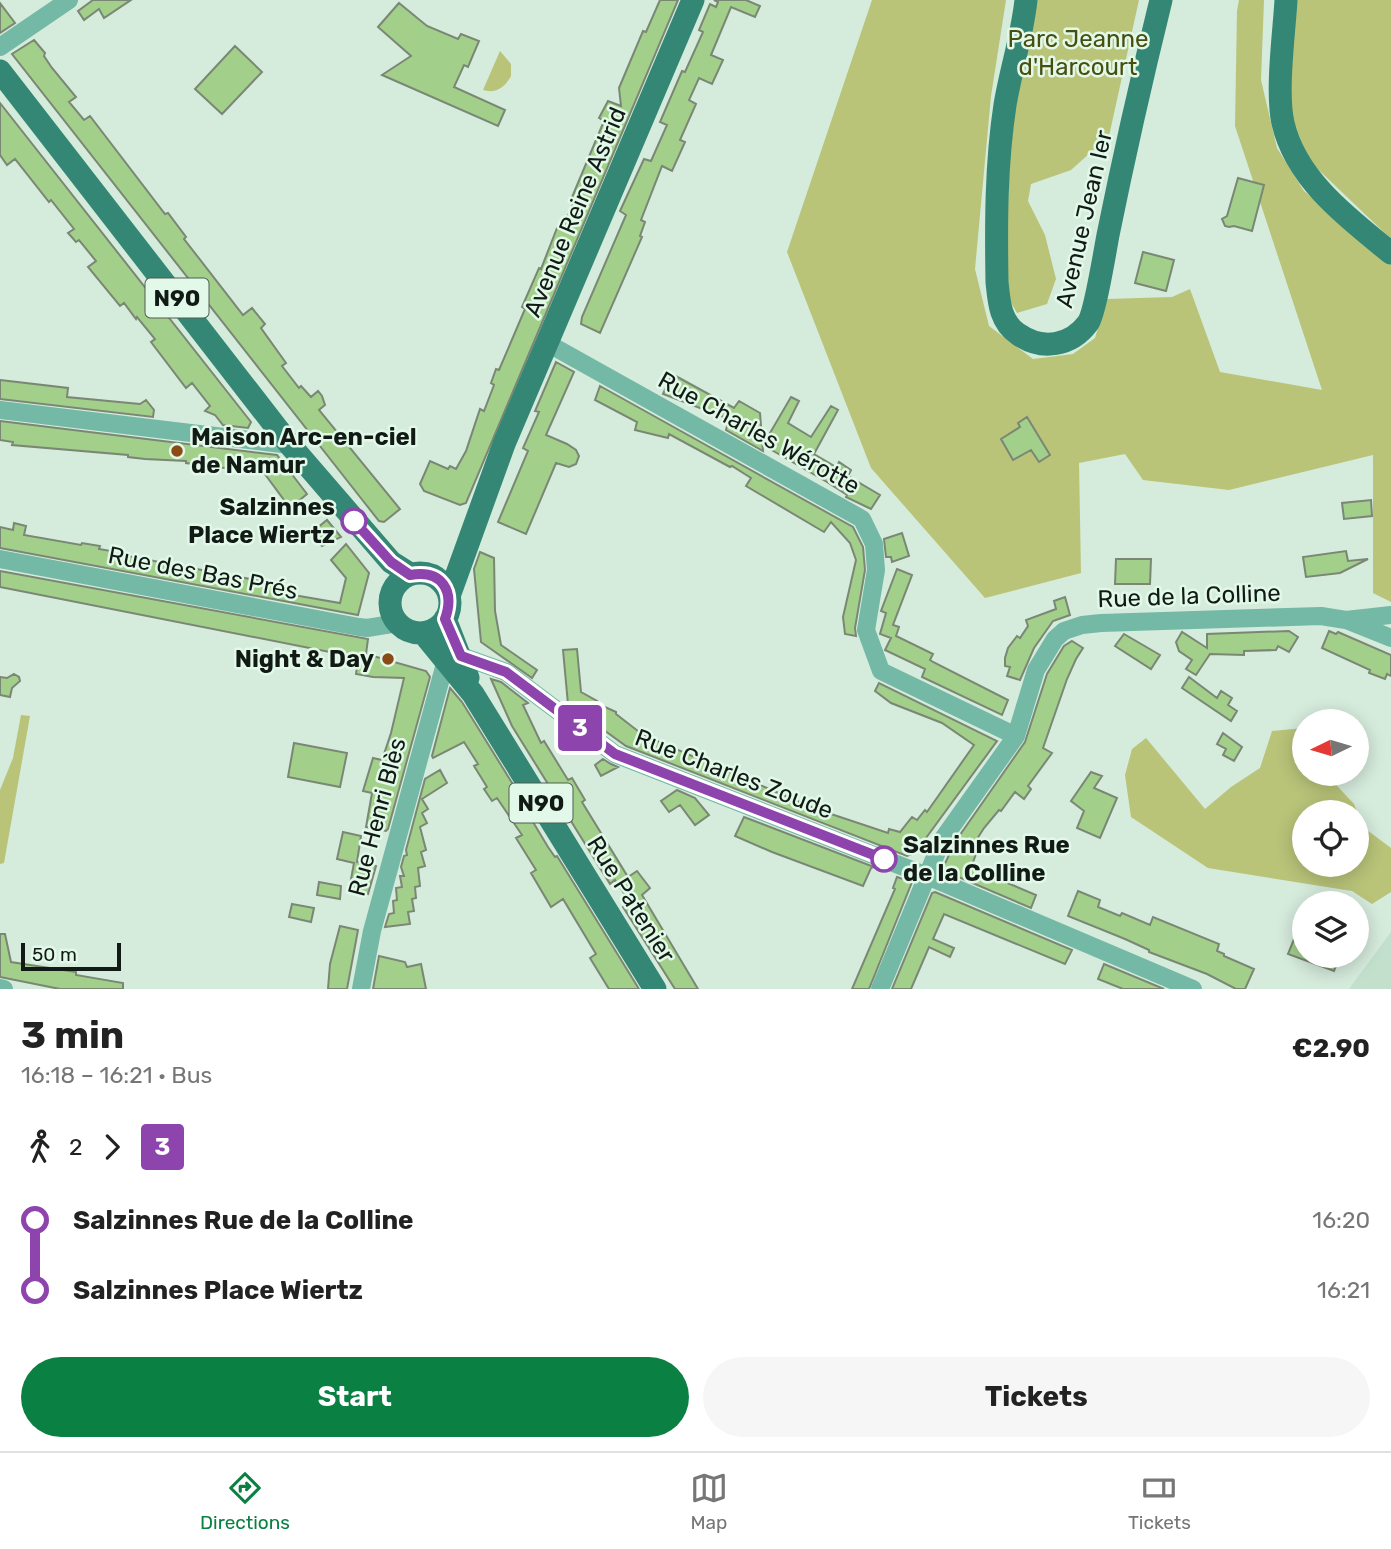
<!DOCTYPE html>
<html lang="en">
<head>
<meta charset="utf-8">
<style>
	body { margin:0; font-family:Rubik,sans-serif; background:#f6f6f6; color:#222; height:100vh; display:flex; flex-direction:column; font-size:26px; white-space:nowrap }
	* { box-sizing:border-box; margin:0 }
	p { font-size:23px; color:#767676 }
	.icon { flex:none; width:38px; height:38px; fill:none; stroke:currentColor; stroke-width:2; stroke-linecap:round; stroke-linejoin:round }
	.map { position:relative; height:989px; overflow:hidden }
	.side { display:flex; flex-direction:column; background:#fff; flex:1 }
	.side>* { flex:none }
	.badge { padding:0 14px; border-radius:5px; font-size:24px; line-height:46px }
	.needle { width:46px; rotate:265deg }
	.buttons { position:absolute; left:1292px; top:709px; display:grid; gap:14px }
	.buttons a { display:grid; place-items:center; width:77px; height:77px; border-radius:50%; background:#fff; box-shadow:0 4px 18px #0003; font-size:35px }
	.scale { position:absolute; left:21px; bottom:18px; width:100px; box-sizing:border-box; padding-left:7px; border:4px solid #121a15; border-top:0; font-size:19px; line-height:24px; white-space:nowrap; color:#121a15; -webkit-text-stroke:5px #e2f9e9; paint-order:stroke }
	.map>.badge { position:absolute; translate:-50% -50%; box-shadow:0 0 0 4px #fff }
	.legs { display:flex; align-items:center; gap:10px; height:77px; padding:0 21px; font-size:23px }
	.legs p { margin-inline-start:auto }
	.overview { display:flex; align-items:center; justify-content:space-between; height:119px; padding:0 21px }
	h1 { font-size:38px; font-weight:700; line-height:52px }
	.primary-button { display:flex; gap:14px; margin-top:auto; padding:14px 21px }
	.primary-button a { flex:1; height:80px; border-radius:42px; background:#0b8043; color:#fff; font-size:28px; font-weight:700; line-height:80px; text-align:center }
	.primary-button a+a { background:#f6f6f6; color:#222 }
	ul { padding:0 21px; list-style:none }
	li { display:flex; align-items:center; gap:24px; height:70px; font-size:26px }
	li i { display:grid; place-items:center; width:10px; height:100%; margin:0 9px; background:currentColor }
	li i::after { content:''; width:18px; height:18px; margin:-9px; border:5px solid; border-radius:50%; background:#fff }
	li p { margin-inline-start:auto }
	li:first-child i { background:linear-gradient(#0000 50%,currentColor 0) }
	li:last-child i { background:linear-gradient(currentColor 50%,#0000 0) }
	.tabs { display:flex; justify-content:space-around; align-items:center; height:98px; border-top:2px solid #e0e0e0; background:#fff; font-size:19px; color:#767676 }
	.tabs a { display:grid; justify-items:center; gap:4px }
	.tabs .active { color:#0b8043 }
	.map>svg:first-child { display:block }
</style>
</head>
<body>
<div class="map">
<svg width="1391" height="989" viewBox="0 0 1391 989">
	<rect width="100%" height="100%" fill="#d5ebdc"/>
	<path fill="#c3e0cc" d="M1391,932v57h-42z"/>
	<path fill="#b9c479" fill-rule="evenodd" d="M872,0h134l-15,96 -16,173 14,57 44,33 40,-5 22,-16 12,-39 65,-2 18,-8 30,83 102,18 -87,-264 2,-115 2,-11h25l-3,80 16,68 27,43 87,68v343l-18,-9v-138l-144,35 -86,-10 -18,-26 -46,9 2,110 -96,25 -114,-130 -84,-216z
		M1036,0h103l-30,136 -38,34 -40,14 -3,17 17,34 11,44 -9,25 -30,9 -12,-21 6,-175 16,-56z
		M1275,0h116v239l-88,-84 -13,-30z
		M500,51l11,13v12c-6,11 -15,18 -28,14z
		M21,715l9,1 -26,147 -4,1v-74l13,-32z
		M1304,728v46h22l28,30 9,23 28,21v44l-19,12 -20,-13 -144,-23 -77,-51 -6,-42 7,-26 14,-11 59,71 26,-22 29,-19 12,-37zM1304,812h52v52h-52z"/>
	<path fill="#a2d08a" stroke="#7b8775" stroke-width="2" d="M93,0h38l-27,18 -5,-9 -15,11 -6,-9z
		M660,0h18l-212,503 -6,2 -36,-14 -4,-7 10,-23 18,8 2,-3 6,3 10,-18 14,-42 4,2 10,-26 -3,-2 5,-14 3,1 26,-61 -3,-2 17,-39 2,1 16,-41 5,2 11,-26 -3,-2 34,-81 -5,-3 9,-17 13,5 -2,-18 24,-57 3,1z
		M714,0h32l14,6 -5,11 -24,-10 -20,48 12,5 -11,24 -13,-6 -10,22 7,4 -16,36 5,2 -13,29 -10,-5 -21,54 4,2 -5,14 2,1 -42,96 -19,-9 1,-7 44,-102 -6,-4 24,-52 7,2 16,-36 -7,-3 22,-51 3,1 18,-40 -4,-2 11,-26 6,3 2,-5z
		M0,3l15,20 -15,10z
		M399,3l28,23 31,13 3,-5 18,7 -11,26 -4,-2 -10,22 51,23 -7,16 -116,-51 29,-19 -33,-29z
		M34,40l11,13 -1,3 8,12 24,29 -7,5 15,18 6,-4 75,98 3,-1 18,24 -2,2 59,76 9,-7 13,16 -4,4 25,35 -4,3 17,22 2,-2 10,11 7,-6 4,5 3,9 -6,5 81,99 -16,13 -5,-1 -19,-24 -348,-443z
		M235,46l27,26 -40,42 -27,-25z
		M0,103l251,319 -3,6 -25,-3 -8,-10 -10,-4 5,-5 -18,-23 -6,5 -35,-46 4,-3 -18,-22 -1,2 -12,-16 -4,3 -32,-39 8,-6 -17,-21 -3,2 -8,-9 6,-4 -23,-29 -2,2 -34,-43 -8,6 -7,-10z
		M1238,178l26,7 -12,46 -18,-5 -5,1 -4,-1 -3,-7 5,-3z
		M1143,252l31,8 -8,31 -31,-8z
		M556,362l18,10 -28,63 21,9 9,6 3,6 -3,8 -7,3 -13,-4 -30,71 -28,-12 30,-71 -5,-3 16,-36 -4,-1z
		M672,374l62,34 5,-7 21,12 3,38 -37,-21 3,-11 -66,-25z
		M0,380l68,8 -1,9 73,7 6,-4 8,10 -1,7 -153,-18z
		M600,386l253,141 10,20 2,23 -10,58 1,8 -11,-2 -2,-17 13,-57 -6,-17 -19,-21 -7,10 -78,-46 5,-8 -19,-12 -2,1 -61,-33 -1,4 -33,-8 2,-8 -42,-22z
		M791,397l8,4 -11,22 23,14 20,-31 7,4 -24,44 22,13 3,-5 12,8 -3,6 32,19 -9,14 -25,-12 1,-2 -20,-13 -64,-37z
		M1027,417l23,38 -11,7 -8,-12 -18,10 -12,-21 19,-12 -2,-4z
		M0,421l277,34 30,39 -17,14 -26,-35 -78,-10v-2l-41,-2 -17,-2v-2l-116,-10 1,-3 -13,-2z
		M1371,500l1,16 -28,3 -2,-16z
		M327,520l14,17 -19,9 -11,-13z
		M14,523l12,3 -2,9 57,10 1,-2 18,3 -1,3 12,2v2l155,29 11,2 -1,8 64,11 6,-25 -15,-18 15,-16 23,29 -11,42 -358,-67v-21l13,3z
		M902,533l7,23 -17,6 -1,-5h-5l-2,-18z
		M1346,551l2,10 20,-2 -28,14 -34,4 -3,-20z
		M480,552l14,6 1,53 6,34 36,25 -5,8 -51,-36 -7,-73z
		M1116,559h35l-1,25h-35z
		M897,569l15,6 -19,50 6,2 -3,9 37,18 -3,6 3,2 75,38 -6,15 -80,-38 3,-8 -40,-19 6,-12 -11,-4 6,-21 -5,-2z
		M0,571l368,68 -2,15 60,17 4,6 -42,152 -2,2 -20,-4 6,-34 -9,-2 10,-33 9,2 9,-27 13,-55 -31,-1 -17,-3 2,-14 -13,-2v-3l-345,-68z
		M1065,597l5,18 -17,6 -19,27 -14,32 -13,-4 3,-9 -5,-1v-8l3,-10 9,-12 3,2 8,-12 -2,-6 30,-11 -2,-8z
		M1289,631l9,6 -9,15 -11,-6 -2,4 -32,1v4l-34,-1 -14,21 -10,-6 6,-9 -13,-9 -3,-9 6,-10 25,16v-14z
		M1329,631l7,3 2,-2 53,23v21l-4,-2 -2,5 -16,-6 1,-3 -48,-22z
		M1124,634l36,21 -9,14 -36,-23z
		M1072,641l11,7 -7,11 -9,20 -24,69 9,5 -24,33 3,3 -7,10 -9,-7 -14,19 -2,-1 -15,18 -12,19 4,7 -4,11 2,4 62,26 -5,13 -89,-38 13,-28 70,-100 22,-68 17,-28z
		M577,649l4,43 16,9 -1,2 20,9v2l27,21 173,74 72,24 1,-4 11,3 12,-15 5,3 8,-10 2,2 47,-67 -32,-22 -51,-20 -16,-12 4,-8 118,58 -82,112 -8,3 -281,-110 -58,-42 -5,-54z
		M14,674l5,3 1,4 -8,7 -2,9 -10,-2v-18l7,1z
		M1189,677l28,21 4,-7 11,7 -4,7 9,6 -6,10 -49,-33z
		M491,679l10,3 27,21 -5,2 18,38 3,-2 24,39 4,-2 13,22 -3,2 46,75 9,-6 13,17 -8,7 56,94h-23l-52,-82 7,-5 -15,-22 -5,4 -98,-158z
		M450,688l12,14 73,118 -2,2 15,25 7,10 2,-1 82,133h-30l-19,-31 6,-4 -33,-55 -12,8 -20,-34 5,-3 -20,-32 6,-3 -25,-37 -5,3 -8,-12 3,-2 -13,-21 4,-2 -14,-22 -31,16 -1,-2z
		M1223,733l19,14 -8,14 -11,-6 3,-6 -9,-5z
		M294,743l53,10 -7,34 -52,-10z
		M603,759l8,5 7,3 -17,9 -6,-11z
		M440,770l7,13 -25,16 6,10 -6,4 5,10 -7,4 6,23 -5,2 4,14 -7,2 2,18 -5,1 1,11 -4,1 2,12 -6,1 2,12 -25,3 4,-13 5,-1 -1,-12 4,-1 -1,-12 6,-1 -2,-11h4l-3,-9 3,-11 3,-1 -1,-5 19,-71z
		M1091,772l11,4 -8,12 23,10 -17,40 -23,-10 7,-17 -13,-10z
		M677,790l18,8 14,17 -14,10 -15,-20 -11,7 -8,-11z
		M744,817l130,50 -3,1 -8,18 -91,-34 -37,-16z
		M343,832l18,4 -4,26 19,4 -8,28 -19,-4 5,-27 -17,-4z
		M897,877l15,5 -43,107h-17l43,-100 -2,-1z
		M319,882l22,4 -1,13 -23,-4z
		M1078,891l22,9 -2,7 22,9 2,-3 28,12 3,-8 66,27 -2,7 7,3v2l30,13 -9,20h-9l-29,-15 -58,-22v-2l-24,-11 -57,-23z
		M935,892l137,58 -7,14 -121,-50 -11,25 21,9 -4,9 -21,-10 -18,42h-19l40,-96z
		M292,904l22,4 -3,14 -22,-5z
		M1303,917l1,39h36l-6,15 -46,-17z
		M340,926l18,4 -11,59h-19l2,-25z
		M0,934h5l6,28 65,10v3l47,8v6h-63l-60,-12z
		M379,956l26,6 2,5 14,-3 5,25h-53z
		M1104,964l60,25h-41l-25,-10z"/>
	<g fill="none" stroke-linecap="round" stroke-linejoin="round">
		<path stroke="#74b8a6" stroke-width="18" d="M0,47l69,-47
			M547,343l315,176 12,25 2,26 -10,60 15,41 135,65
			M0,410l290,35
			M0,559l359,68 8,1 31,-5
			M1346,620l45,-5
			M461,656l45,16 109,82 312,122 266,113
			M0,988l4,1
			M361,989l11,-58 74,-271
			M880,989l62,-149 74,-104 20,-66 19,-31 9,-8 18,-6 19,-2 220,-7 25,4 45,18"/>
		<path stroke="#348774" stroke-width="23" d="M1026,0c-4,37 -15,69 -21,105 -9,59 -9,118 -8,177 2,20 3,40 21,52 24,17 53,12 70,-11 7,-10 17,-72 20,-88 16,-79 34,-158 53,-235
			M1286,0c-2,34 -10,92 -3,123 13,57 66,96 108,130
			M0,71l290,374 101,117 19,12
			M390 603a30 30 0 1 1 60 0a30 30 0 1 1-60 0Z
			M449,596l55,-152 189,-444
			M445,619l23,59
			M423,633l50,61 182,295"/>
	</g>
	<g fill="none" stroke-linecap="round" stroke-linejoin="round">
		<defs>
			<path id="line-1" d="M354,521l37,41 19,13c32,-6 45,16 35,44l16,37 45,16 109,82 269,105"/>
		</defs>
		<use href="#line-1" stroke="#fff" stroke-width="16"/>
		<use href="#line-1" stroke="#8e44ad" stroke-width="10"/>
	</g>
	<g fill="#8b4b15" stroke="#e2f9e9" stroke-width="2.5">
		<circle cx="177" cy="451" r="7"/>
		<circle cx="388" cy="659" r="7"/>
	</g>
	<g fill="#fff" stroke="#8e44ad" stroke-width="3.5">
		<circle cx="354" cy="521" r="12"/>
		<circle cx="884" cy="859" r="12"/>
	</g>
	<g text-anchor="middle" stroke-width="5" stroke-linejoin="round" paint-order="stroke">
		<g fill="#e2f9e9" stroke="#505d55" stroke-width="2">
			<rect x="145.5" y="278.5" width="63" height="39" rx="5"/>
			<rect x="509.5" y="783.5" width="63" height="39" rx="5"/>
		</g>
		<g font-size="23" font-weight="bold" fill="#121a15">
			<text x="177" y="306">N90</text>
			<text x="541" y="811">N90</text>
		</g>
		<g font-size="24" fill="#484e10" stroke="#e2f9e9">
			<text x="1078" y="47">Parc Jeanne<tspan x="1078" dy="28">d'Harcourt</tspan></text>
		</g>
		<g font-size="24" fill="#121a15" stroke="#e2f9e9">
			<text transform="translate(575 212) rotate(-67)" y="8">Avenue Reine Astrid</text>
			<text transform="translate(1084 219) rotate(-77)" y="8">Avenue Jean Ier</text>
			<text transform="translate(759 433) rotate(29)" y="8">Rue Charles Wérotte</text>
			<text transform="translate(203 573) rotate(11)" y="8">Rue des Bas Prés</text>
			<text transform="translate(1189 596) rotate(-2)" y="8">Rue de la Colline</text>
			<text transform="translate(734 774) rotate(21)" y="8">Rue Charles Zoude</text>
			<text transform="translate(377 817) rotate(-75)" y="8">Rue Henri Blès</text>
			<text transform="translate(631 899) rotate(58)" y="8">Rue Patenier</text>
		</g>
		<g font-size="24" font-weight="bold" fill="#121a15" stroke="#e2f9e9" text-anchor="start">
			<text x="191" y="445">Maison Arc-en-ciel<tspan x="191" dy="28">de Namur</tspan></text>
			<text x="374" y="667" text-anchor="end">Night &amp; Day</text>
		</g>
		<g font-size="24" font-weight="bold" fill="#121a15" stroke="#e2f9e9" text-anchor="end">
			<text x="335" y="515">Salzinnes<tspan x="335" dy="28">Place Wiertz</tspan></text>
			<text x="903" y="853" text-anchor="start">Salzinnes Rue<tspan x="903" dy="28">de la Colline</tspan></text>
		</g>
	</g>
</svg>
<div class="buttons">
<a><svg class="needle" viewBox="-14 -14 28 28"><path d="M0-13l5 13h-10z" fill="#e53935"/><path d="M0 13l5-13h-10z" fill="#767676"/></svg></a>
<a><svg class="icon" aria-label="locate" viewBox="0 0 24 24"><circle cx="12" cy="12" r="6"/><path d="M12 2v4M12 18v4M2 12h4M18 12h4"/></svg></a>
<a><svg class="icon" aria-label="layers" viewBox="0 0 24 24"><path d="M12 4l9 5-9 5-9-5zM3 14l9 5 9-5"/></svg></a>
</div>
<div class="scale">50 m</div>
<b class="badge" style="left:580px;top:728px;background:#8e44ad;color:#fff">3</b>
</div>
<section class="side">
<div class="overview"><div><h1>3 min</h1><p>16:18 – 16:21 · Bus</p></div><b>€2.90</b></div>
<div class="legs"><svg class="icon" aria-label="walk" viewBox="0 0 24 24"><circle cx="13" cy="4" r="2"/><path d="M13 8l-2 6 4 7M11 14l-3 7M7 12l3-4h3l4 4"/></svg>2<svg class="icon" aria-label="forward" viewBox="0 0 24 24"><path d="M9 5l7 7-7 7"/></svg><b class="badge" style="background:#8e44ad;color:#fff">3</b></div>
<ul>
<li><i style="color:#8e44ad"></i><b>Salzinnes Rue de la Colline</b><p>16:20</p></li>
<li><i style="color:#8e44ad"></i><b>Salzinnes Place Wiertz</b><p>16:21</p></li>
</ul>
<div class="primary-button"><a>Start</a><a>Tickets</a></div>
</section>
<nav class="tabs">
<a class="active"><svg class="icon" aria-label="directions" viewBox="0 0 24 24"><path d="M12 3l9 9-9 9-9-9zM9 14v-3h6M13 9l2 2-2 2"/></svg>Directions</a>
<a><svg class="icon" aria-label="map" viewBox="0 0 24 24"><path d="M3 6l6-2 6 2 6-2v14l-6 2-6-2-6 2zM9 4v14M15 6v14"/></svg>Map</a>
<a><svg class="icon" aria-label="tickets" viewBox="0 0 24 24"><path d="M3 7h18v10H3zM15 7v10"/></svg>Tickets</a>
</nav>
</body>
</html>
